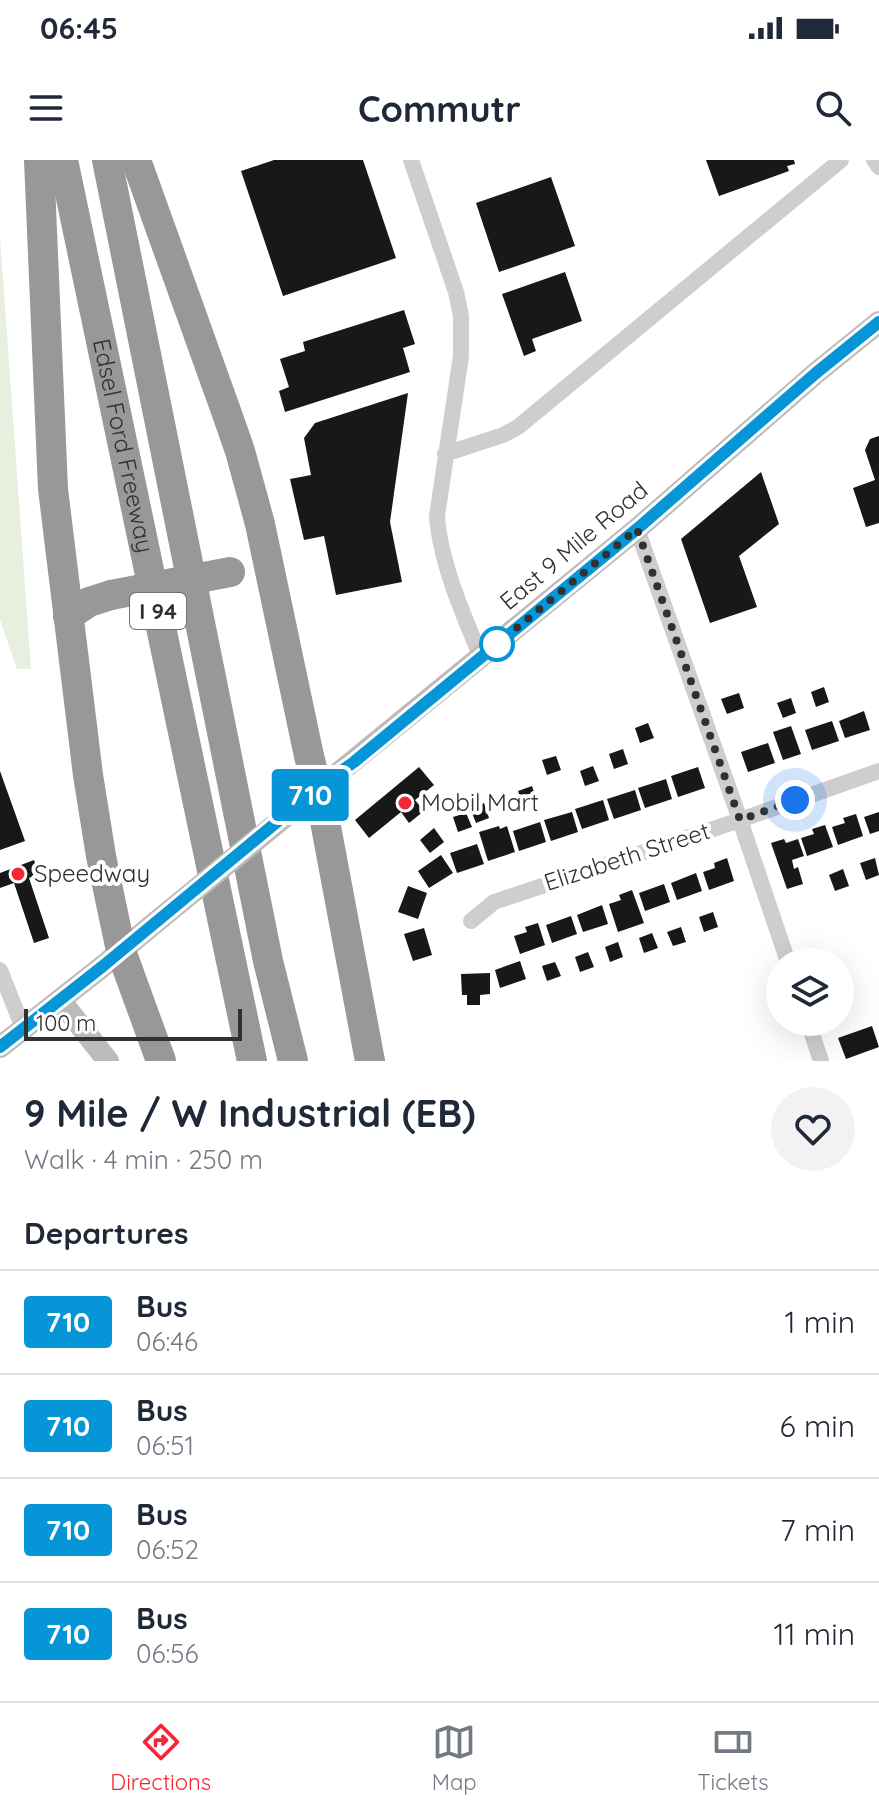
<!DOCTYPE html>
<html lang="en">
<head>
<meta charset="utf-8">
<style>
	body { margin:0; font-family:Quicksand,sans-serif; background:#f2f2f3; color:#1f2937; height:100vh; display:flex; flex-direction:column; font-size:30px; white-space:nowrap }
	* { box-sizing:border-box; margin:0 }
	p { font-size:26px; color:#747a83 }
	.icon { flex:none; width:44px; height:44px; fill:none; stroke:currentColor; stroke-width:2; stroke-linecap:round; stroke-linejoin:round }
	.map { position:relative; height:901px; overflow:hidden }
	.side { display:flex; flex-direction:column; background:#fff; flex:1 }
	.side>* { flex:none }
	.badge { padding:0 16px; border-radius:6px; font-size:28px; line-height:52px }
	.tools { position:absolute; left:766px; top:788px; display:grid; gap:16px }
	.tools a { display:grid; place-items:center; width:88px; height:88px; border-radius:50%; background:#fff; box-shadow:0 8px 32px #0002; font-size:40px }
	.scale { position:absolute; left:24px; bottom:20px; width:218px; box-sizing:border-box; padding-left:8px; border:4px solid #313131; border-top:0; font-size:22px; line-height:28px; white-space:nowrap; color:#313131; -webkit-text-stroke:6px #fff; paint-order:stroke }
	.you { position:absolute; width:40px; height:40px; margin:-20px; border:6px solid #fff; border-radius:50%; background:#1a73e8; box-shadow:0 0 0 12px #1a73e833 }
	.map>.badge { position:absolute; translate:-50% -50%; box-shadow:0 0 0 4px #fff }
	h2 { padding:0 24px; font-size:30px; line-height:72px }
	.round { display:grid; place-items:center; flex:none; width:84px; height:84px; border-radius:42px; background:#f2f2f3 }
	.summary { display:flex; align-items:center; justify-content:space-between; height:136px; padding:0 24px }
	h1 { font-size:38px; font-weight:700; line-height:60px }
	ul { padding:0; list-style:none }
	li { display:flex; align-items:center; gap:24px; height:104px; padding:0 24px; border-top:2px solid #e0e1e3 }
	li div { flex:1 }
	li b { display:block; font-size:30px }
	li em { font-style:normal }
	li .badge { min-width:88px; font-weight:700; text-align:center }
	.status { display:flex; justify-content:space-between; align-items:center; height:56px; padding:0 40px; background:#fff; direction:ltr }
	.status svg { height:22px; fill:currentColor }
	header { display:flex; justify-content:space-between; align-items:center; height:104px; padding:0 24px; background:#fff; font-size:36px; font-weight:700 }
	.tab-bar { display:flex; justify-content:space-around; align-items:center; height:112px; border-top:2px solid #e0e1e3; background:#fff; font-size:22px; color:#747a83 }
	.tab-bar a { display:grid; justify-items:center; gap:4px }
	.tab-bar .selected { color:#f42737 }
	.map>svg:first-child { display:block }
</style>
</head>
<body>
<div class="status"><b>06:45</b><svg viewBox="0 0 49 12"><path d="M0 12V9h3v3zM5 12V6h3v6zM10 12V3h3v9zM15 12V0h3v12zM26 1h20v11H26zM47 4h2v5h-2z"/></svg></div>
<header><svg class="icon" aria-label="menu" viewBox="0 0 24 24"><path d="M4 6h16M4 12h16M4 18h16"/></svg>Commutr<svg class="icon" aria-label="search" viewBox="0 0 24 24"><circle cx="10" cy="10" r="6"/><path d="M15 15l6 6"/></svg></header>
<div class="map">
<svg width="879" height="901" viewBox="0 0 879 901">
	<rect width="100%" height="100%" fill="#fff"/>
	<path fill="#e7efde" d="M0,77l31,432h-14l-17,-49z"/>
	<path fill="#181818" d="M274,0h89l33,98 -113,38 -42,-125z
		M706,0h88l1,4 -8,2 2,5 -70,25z
		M551,17l24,69 -76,26 -23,-69z
		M565,112l17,49 -50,18 4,12 -12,5 -22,-62z
		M404,150l11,34 -12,4 7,24 -125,40 -6,-21 10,-4 -9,-28 25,-8 -2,-9z
		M408,233l-18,129 12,60 -66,13 -12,-59 -20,4 -14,-61 21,-4 -7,-37 11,-15z
		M879,276v87l-13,4 -13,-39 22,-8 -10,-30 5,-11z
		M761,312l18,52 -40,32 18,51 -47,16 -29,-84z
		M824,527l5,15 -13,5 -5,-15z
		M739,533l5,15 -17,6 -6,-15z
		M791,538l5,15 -13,5 -6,-15z
		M864,551l6,19 -25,8 -6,-17z
		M832,561l7,20 -27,9 -7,-20z
		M648,563l6,15 -14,5 -5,-15z
		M791,566l10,28 -18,6 -10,-28z
		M768,583l7,20 -27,9 -7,-20z
		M623,589l5,15 -14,5 -5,-15z
		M556,596l5,14 -14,5 -5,-15z
		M593,606l6,15 -14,5 -5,-15z
		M419,607l15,18 -19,15 9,11 -15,12 -8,-11 -32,26 -14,-18z
		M698,607l7,21 -27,9 -7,-21z
		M0,611l25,70 -25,9z
		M666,619l6,20 -27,9 -7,-20z
		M532,626l5,15 -14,5 -5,-15z
		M635,630l6,20 -27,9 -7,-20z
		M603,640l6,20 -27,9 -7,-20z
		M484,643l5,15 -13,5 -6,-15z
		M572,652l6,20 -27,9 -7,-21z
		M879,652v19l-9,3 -6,-17z
		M466,653l6,14 -14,5 -5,-15z
		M856,654l7,22 -25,9 -6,-18 13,-4 -2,-5z
		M540,662l6,20 -27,9 -6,-20z
		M825,665l8,22 -26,9 -6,-18 13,-4 -2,-5z
		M499,666l1,3 7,-3 8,26 -27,9 -9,-29z
		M434,668l10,14 -14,11 -10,-13z
		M784,679l2,4 12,-4 6,17 -12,4 2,9 4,-2 5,17 -16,5 -16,-46z
		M477,684l7,20 -27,9 -7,-20z
		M441,695l12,18 -24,15 -11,-17z
		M727,698l7,23 -25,9 -6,-18 12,-4 -1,-5z
		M875,698l4,17 -13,5 -6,-17z
		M34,700l5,14 -10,4 20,60 -15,5 -20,-60 -14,5v-15z
		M843,709l6,17 -14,5 -6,-16z
		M696,713l6,18 -25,9 -6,-17z
		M664,724l6,18 -25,9 -6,-18z
		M408,726l19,7 -9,26 -20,-7z
		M632,730l12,33 -26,9 -9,-28 12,-4 -2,-5z
		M602,745l6,19 -25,8 -6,-17z
		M713,752l5,15 -14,5 -5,-15z
		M571,756l6,18 -25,9 -6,-18z
		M538,763l7,22 -25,9 -6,-18 13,-4 -2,-5z
		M681,767l5,15 -13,4 -6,-14z
		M424,768l8,27 -19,6 -9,-27z
		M652,773l6,15 -14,5 -5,-15z
		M618,782l5,15 -13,5 -5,-15z
		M588,792l6,15 -14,5 -5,-15z
		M520,801l6,18 -26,9 -5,-18z
		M555,802l6,14 -14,5 -5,-15z
		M490,813v21l-10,1v10h-13v-10h-5l-1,-21z
		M872,866l7,21 -33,12 -8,-21z"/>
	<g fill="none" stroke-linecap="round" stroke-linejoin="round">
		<path stroke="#cecece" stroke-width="16" d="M411,0l45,132 5,24v40l-24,160c3,45 26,99 44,141
			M874,0l5,7
			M445,294l58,-19 15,-8 323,-267
			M637,369l103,291 48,142
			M471,761l23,-19 246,-82 139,-49
			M0,810l23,58
			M808,862l13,39"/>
		<path stroke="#bbb" stroke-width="22" d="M287,655l350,-286 179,-156 63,-51
			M60,840l48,61
			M0,887l103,-81 53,-44"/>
		<g stroke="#989898" stroke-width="30">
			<path d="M39,0l14,329 35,286 13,81 20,95 40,110"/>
			<path id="s1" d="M63,0l189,901"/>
			<path d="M107,0l161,801 25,100"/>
			<path d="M136,0l90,251 14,40 20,73 49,232 15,60 46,245"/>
			<path d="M68,456l21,-14 22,-7"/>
		</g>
		<path stroke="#bbb" stroke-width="22" d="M156,762l131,-107"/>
		<path stroke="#989898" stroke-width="30" d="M111,435l119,-23"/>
	</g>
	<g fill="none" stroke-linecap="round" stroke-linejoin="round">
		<defs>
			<path id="line" d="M0,887l103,-81 215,-178 36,-26 283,-233 179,-156 63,-51"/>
		</defs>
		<use href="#line" stroke="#fff" stroke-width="18"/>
		<use href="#line" stroke="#0696d7" stroke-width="12"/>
		<path stroke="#313131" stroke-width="8" stroke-dasharray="0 14.4" d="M497,484l-1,1 141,-116 103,291 55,-20"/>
	</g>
	<circle fill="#fff" stroke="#0696d7" stroke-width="4" cx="497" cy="484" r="16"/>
	<g fill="#f42737" stroke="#fff" stroke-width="3">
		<circle cx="405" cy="643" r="8"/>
		<circle cx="18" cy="714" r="8"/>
	</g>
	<g text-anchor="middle" stroke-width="8" stroke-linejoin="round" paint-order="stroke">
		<rect fill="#fff" stroke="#6f6f6f" stroke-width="2" x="130" y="433" width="56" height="36" rx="6"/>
		<g font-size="22" font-weight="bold" fill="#313131">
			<text x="158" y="459">I 94</text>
		</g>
		<g font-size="24" fill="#313131" stroke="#fff">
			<text dy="8" stroke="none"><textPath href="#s1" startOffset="292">Edsel Ford Freeway</textPath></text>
			<text transform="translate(574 386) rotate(-40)" y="8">East 9 Mile Road</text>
			<text transform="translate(627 697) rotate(-18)" y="8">Elizabeth Street</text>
		</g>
		<g font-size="24" fill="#313131" stroke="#fff" text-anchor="start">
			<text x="421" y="651">Mobil Mart</text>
			<text x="34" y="722">Speedway</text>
		</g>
	</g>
</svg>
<div class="tools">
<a><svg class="icon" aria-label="layers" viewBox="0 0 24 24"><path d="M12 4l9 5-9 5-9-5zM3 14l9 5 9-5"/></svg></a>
</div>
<div class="scale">100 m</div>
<div class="you" style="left:795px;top:640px"></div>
<b class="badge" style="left:310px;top:635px;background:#0696d7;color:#fff">710</b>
</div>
<section class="side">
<div class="summary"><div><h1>9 Mile / W Industrial (EB)</h1><p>Walk · 4 min · 250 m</p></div><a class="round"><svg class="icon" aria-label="heart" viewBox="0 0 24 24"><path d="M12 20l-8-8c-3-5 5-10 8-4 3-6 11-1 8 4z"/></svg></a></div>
<h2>Departures</h2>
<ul>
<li><span class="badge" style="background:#0696d7;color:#fff">710</span><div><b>Bus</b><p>06:46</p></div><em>1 min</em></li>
<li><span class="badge" style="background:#0696d7;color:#fff">710</span><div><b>Bus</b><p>06:51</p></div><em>6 min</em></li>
<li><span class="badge" style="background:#0696d7;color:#fff">710</span><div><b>Bus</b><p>06:52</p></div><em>7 min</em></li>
<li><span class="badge" style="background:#0696d7;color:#fff">710</span><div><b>Bus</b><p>06:56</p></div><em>11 min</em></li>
</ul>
</section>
<nav class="tab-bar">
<a class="selected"><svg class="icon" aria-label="directions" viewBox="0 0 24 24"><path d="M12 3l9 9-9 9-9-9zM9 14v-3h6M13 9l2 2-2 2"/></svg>Directions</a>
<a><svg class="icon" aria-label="map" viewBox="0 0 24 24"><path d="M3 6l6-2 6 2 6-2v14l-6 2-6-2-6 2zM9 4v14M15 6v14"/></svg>Map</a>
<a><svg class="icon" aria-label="tickets" viewBox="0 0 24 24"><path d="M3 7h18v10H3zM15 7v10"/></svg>Tickets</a>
</nav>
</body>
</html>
